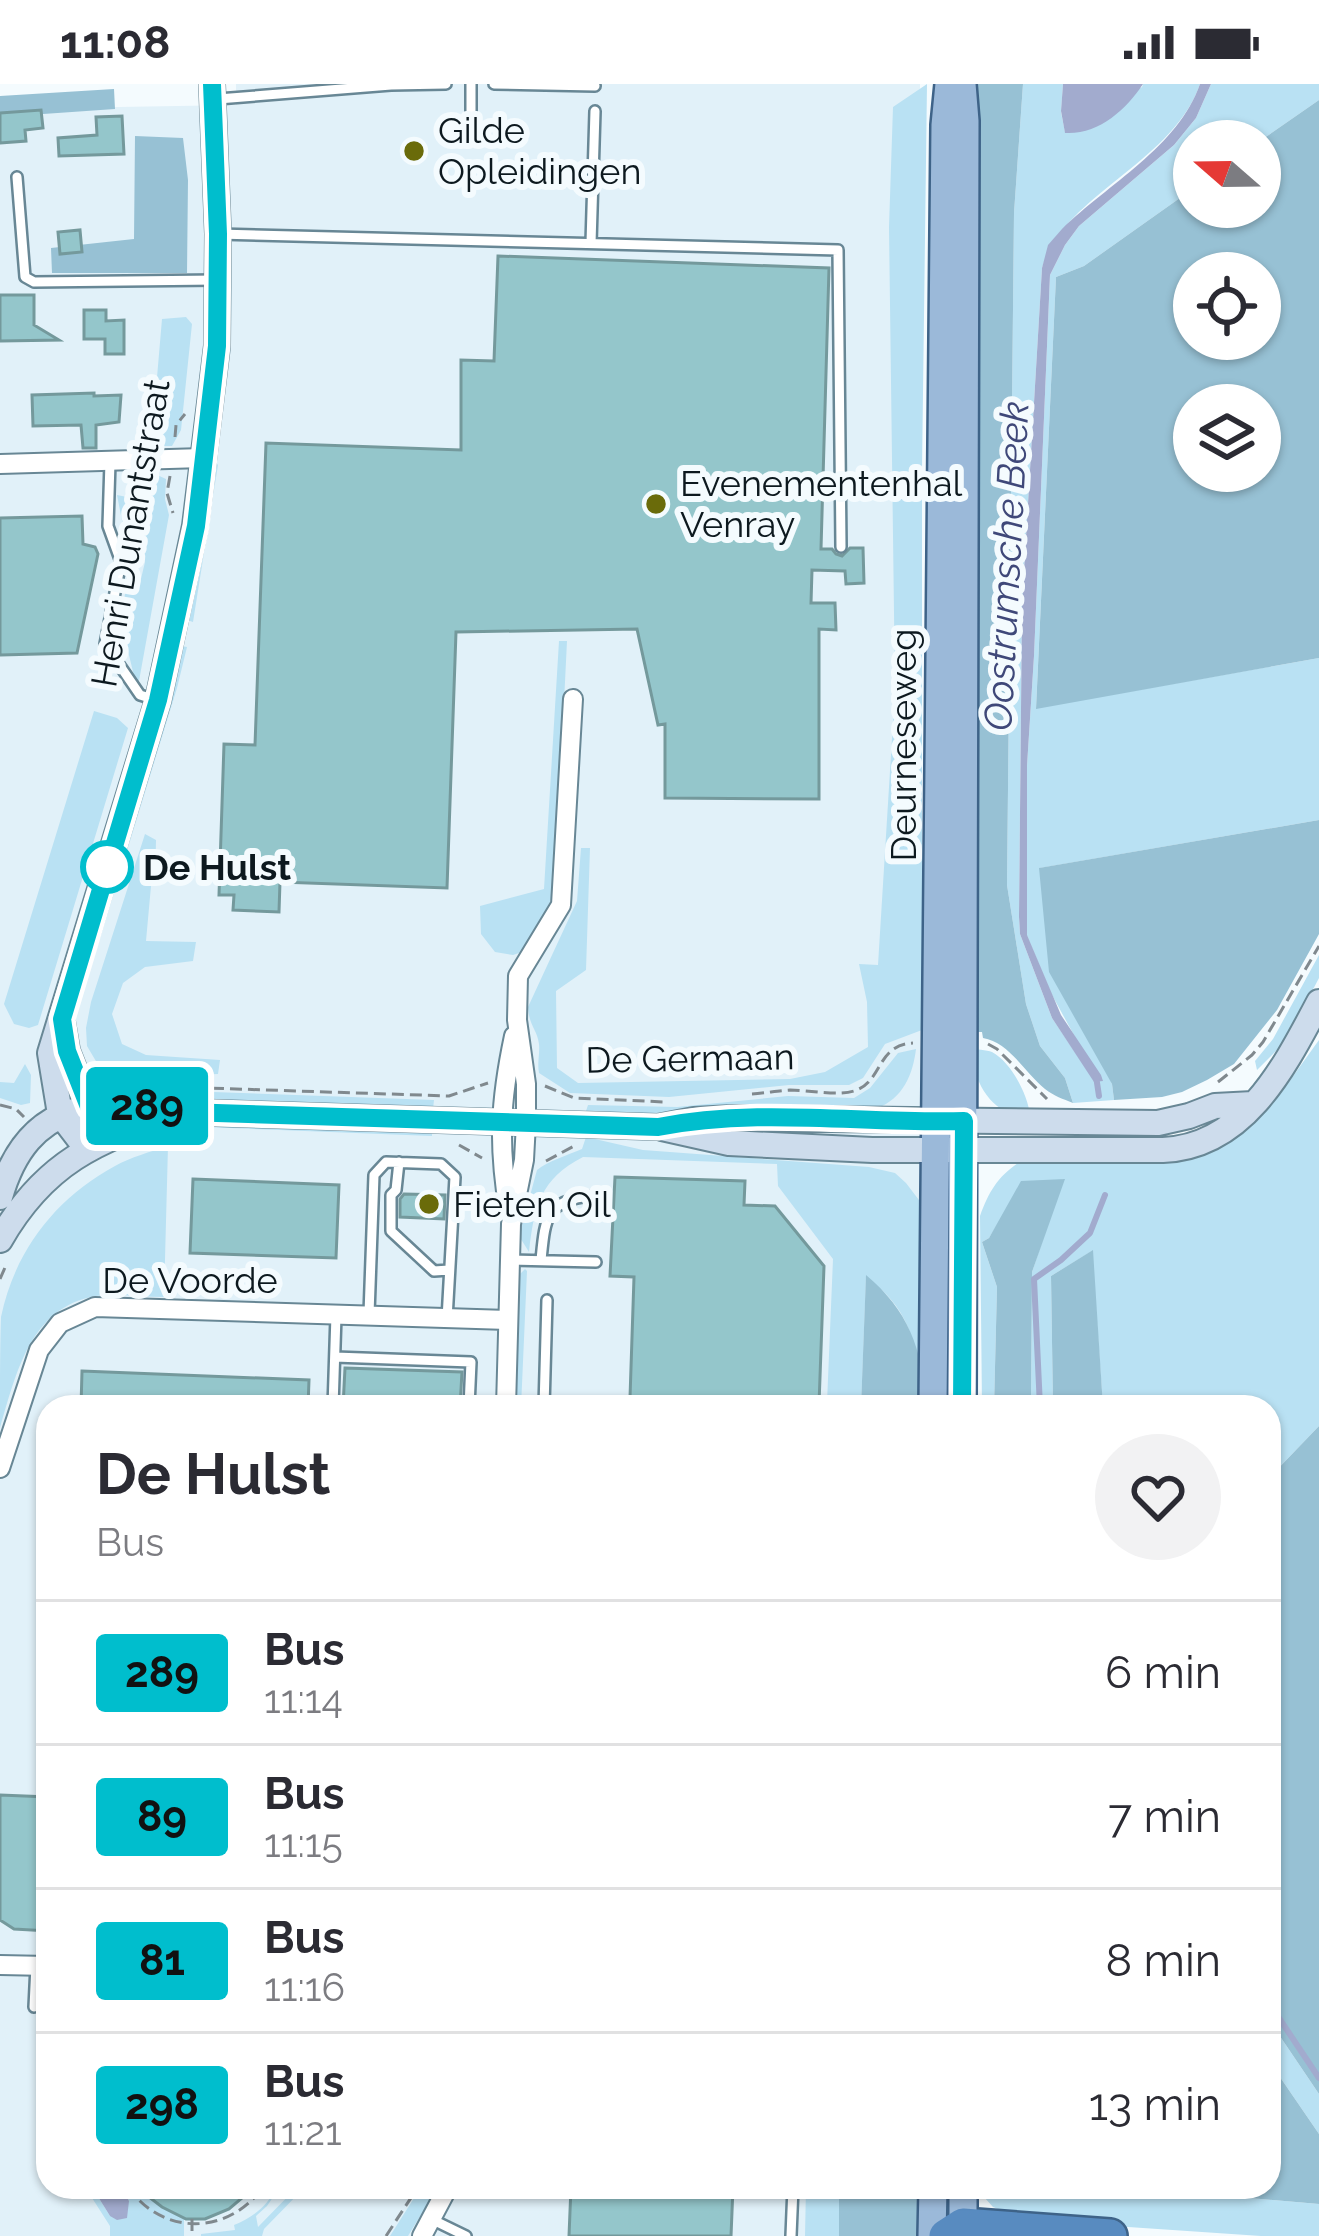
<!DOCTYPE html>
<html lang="en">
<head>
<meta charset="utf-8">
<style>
	body { margin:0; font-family:Raleway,sans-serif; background:#f2f2f3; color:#2b2b33; height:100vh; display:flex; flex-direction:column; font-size:45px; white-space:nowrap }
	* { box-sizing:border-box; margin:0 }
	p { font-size:39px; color:#7c7c81 }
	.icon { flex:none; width:66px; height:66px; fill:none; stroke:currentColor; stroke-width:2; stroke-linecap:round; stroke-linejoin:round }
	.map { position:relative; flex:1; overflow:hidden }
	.details { position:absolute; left:36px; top:1311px; width:1245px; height:804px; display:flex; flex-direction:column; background:#fff; border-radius:36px; box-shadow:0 3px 9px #0004 }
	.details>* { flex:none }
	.badge { padding:0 24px; border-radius:9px; font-size:42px; line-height:78px }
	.needle { width:78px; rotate:290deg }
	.controls { position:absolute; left:1173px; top:36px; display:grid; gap:24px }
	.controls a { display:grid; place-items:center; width:108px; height:108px; border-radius:50%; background:#fff; box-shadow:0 3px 9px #0004; font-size:60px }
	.map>.badge { position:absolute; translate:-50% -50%; box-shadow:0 0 0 6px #fff }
	.round { display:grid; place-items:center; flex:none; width:126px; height:126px; border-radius:63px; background:#f2f2f3 }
	.overview { display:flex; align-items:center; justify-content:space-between; height:204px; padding:0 60px }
	h1 { font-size:57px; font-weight:700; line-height:90px }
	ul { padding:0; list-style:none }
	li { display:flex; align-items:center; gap:36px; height:144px; padding:0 60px; border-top:3px solid #e1e1e2 }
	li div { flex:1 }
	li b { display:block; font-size:45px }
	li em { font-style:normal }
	li .badge { min-width:132px; font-weight:700; text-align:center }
	.status { display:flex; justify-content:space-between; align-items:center; height:84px; padding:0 60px; background:#fff; direction:ltr }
	.status svg { height:33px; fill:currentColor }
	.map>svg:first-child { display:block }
</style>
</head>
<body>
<div class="status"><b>11:08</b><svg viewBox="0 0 49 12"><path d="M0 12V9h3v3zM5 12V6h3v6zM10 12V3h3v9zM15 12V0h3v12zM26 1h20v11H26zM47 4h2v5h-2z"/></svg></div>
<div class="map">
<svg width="1319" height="2152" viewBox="0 0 1319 2152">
	<rect width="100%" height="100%" fill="#f4fbfe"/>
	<path fill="#e1f1f9" d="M236,0h684l1,1323h-873v780h824l-1,49h-871v-2127l236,-4z"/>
	<path fill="#b9e1f3" d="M927,0l-5,386v560l-37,14 -22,34 -14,7h-60l-120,12 -99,-4 -31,-20c-2,-10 1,-19 0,-29 -2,-15 -10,-18 -11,-37l49,-106 4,-53h9l-4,122 -30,21 1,77 21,15 212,-4 35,-7 43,-25 -1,-45 -8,-38 19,1 17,-275 -6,-463 4,-120z
		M1023,0h40l-2,28 4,20 77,-45 1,-3h57c-28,80 -136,110 -158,184l-20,337 -3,312 1,17 32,84 43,64 -20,-45 -23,-42 -25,-59v-170l7,-110 16,-381 15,-30 14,-19 95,-81 22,-27 15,-34h108v16l-59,41h-66v47l-110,78 -28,11 -20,431 283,-50v162l-279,48 72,216 2,16 -41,3 -8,-25 -25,-32 -14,-42 -19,-119 7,-672z
		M186,233l6,7 -11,106 -9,16h-31l1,-8 11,-14 9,-105z
		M214,376l4,5 -25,157 -6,-2z
		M144,385l22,10 -1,20 4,16 -30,166 -4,-1 -15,-62 8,-38 12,3 5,-21 -5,-17 -14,-4 -9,-46 15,3 5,-22 -14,-4 1,-2z
		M559,557h8l-12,245 -9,29 -21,36 -12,4 -18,-3 -14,-18 -1,-28 64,-17z
		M181,562l6,1 -10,41 -77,251 -4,-2z
		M94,627l23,7 11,10 -90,297 -9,3 -15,-4 -10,-20z
		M145,750l11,6 -1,44 -4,2 -5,55 50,1 -3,19 -48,6 -22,16 -11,31 10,30 24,11 74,5 -2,14 -101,4 -17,-10 -13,-22 -1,-18 5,-26z
		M1319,871v23l-33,63 -29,29 -2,-9 18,-22z
		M1319,956v386l-50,52v-71h-166l-11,-156 -41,25 2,131h-22l1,-135 31,-93 -58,33 -16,26 -7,4 15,45 -3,120h-12l-2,-191c9,-25 18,-40 41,-55l193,-15 34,-18 30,-31z
		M916,965c-3,25 -13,50 -39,59 -21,8 -95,2 -122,2 -57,0 -114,5 -170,4l3,-9 89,2 111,-11 66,2 16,-10 28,-35z
		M970,965c5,0 17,1 22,3 19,10 36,43 38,63 -7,-1 -14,0 -20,-2 -26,-9 -37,-40 -40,-64z
		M25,980l6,11 -1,28 -9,2 -21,-7v-16l14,1z
		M132,1007l23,-1 279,10 -1,9 -301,-11z
		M205,1039l227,7v6l-227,-9 -23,2 -44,10 21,-11z
		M586,1053l57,13 226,17 26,6 11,10 19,25 -1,180c-10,-49 -15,-80 -58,-111l-5,130h-42v-3l8,-1 6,-144 -55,-73 -1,-22 -194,-7c-43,22 -49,50 -54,95l-10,-16 18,-66c11,-9 31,-15 45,-21z
		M168,1062l-4,151c-22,0 -47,-4 -68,-1 -66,11 -80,78 -96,132 0,-31 0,-83 1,-111 14,-67 55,-119 114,-151 16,-9 35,-14 53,-20z
		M525,1185l2,2 -6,136h-7l5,-132z
		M1269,1936l50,74v40l-50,-73z
		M85,2103h7l18,29 19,-15 -7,-14h19l17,18 26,14v17h-74v-10z
		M276,2103h4l-13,19 -11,10 2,11 39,-40h8l-41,42 -2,7h-61v-2l34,-4 -1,-5c19,-8 34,-19 42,-38z
		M421,2103h17l-30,49h-18z
		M806,2103h33v49h-34z
		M975,2103h150l194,17v32h-58l-236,-16 -32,-13z"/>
	<path fill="#97c1d4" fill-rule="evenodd" d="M973,0h50l-9,129 -7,672 19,119 14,42 25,32 8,25c-10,-4 -19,-7 -28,-14 -20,-16 -36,-47 -62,-51l-1,-6h-7z
		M114,5l1,20 -115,8v-21z
		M1319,16v558l-283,51 20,-432 28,-11 110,-78v19h66v-66zM1194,189h66v66h-66zM1194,321h66v66h-66z
		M135,52l48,2 5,42 -1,93h-135l-1,-25 83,-9z
		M1319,736v114l-42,76 -43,54 -27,16 -25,12 -20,5 -48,3 -2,-16 -63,-112 -10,-104z
		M1065,1095l-33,93 -1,135h-37l3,-120 -15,-45 7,-4 32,-57z
		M1093,1166l10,157h-50l-2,-131z
		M866,1191c42,35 59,77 58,132h-63z
		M1319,1342v668l-50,-74v-542z
		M1269,1977l50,73v70l-194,-17h144z
		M839,2103h85l-1,49h-84z"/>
	<path fill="#a2abce" d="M1063,0h80c-17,26 -45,51 -78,49l-4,-22z
		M1200,0h11l-15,34 -22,27 -95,81 -14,19 -15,30 -16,381 -7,110v169l34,80 40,60 2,6 -9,1 -42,-64 -32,-84 -1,-17 3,-312 20,-337 6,-23 14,-16c46,-45 116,-82 138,-145z
		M92,2103h30l7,14 -2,17 -10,2 -7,-4z"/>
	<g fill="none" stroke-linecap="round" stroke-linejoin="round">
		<path stroke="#a2abce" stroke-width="6" d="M1096,992l3,20
			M1040,1323l-6,-128 27,-19 29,-27 15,-38
			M1269,1919l50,75"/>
	</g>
	<path fill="#94c6cb" stroke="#74999c" stroke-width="3" d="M41,26l2,18 -18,2 1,11 -26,2v-30z
		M122,32l2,38 -65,2 -1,-18 39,-3 -1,-18z
		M80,146l2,22 -22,2 -2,-22z
		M498,172l331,12 -8,281h11l4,5 6,2 8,-8h13l1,35 -18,1 -1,-13 -33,-1 -1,33h24l1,27 -17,-1v170l-154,-1v-74l-7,1 -21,-96 -181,3 -9,256 -167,-6 -1,30 -46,-2 1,-15h-15l5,-151 31,1 11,-302 195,7v-90l33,1z
		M0,211h34v30l25,15 -59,1z
		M84,226h22v11l18,-1v34h-19v-15h-21z
		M94,309v3l27,-1 -2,27 -23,3v23h-13l-2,-23 -48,1 -1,-31z
		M82,432l1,28 12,3 3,7 -21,99 -77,2v-137z
		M615,1093l130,4 -1,24 31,1 49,60 -5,139h-8v2h-167l1,-8 -15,-1 4,-121 -24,-1z
		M193,1095l146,6 -3,73 -146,-5z
		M404,1110l41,1 -1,24 -44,-2v-18z
		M345,1284l117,4 -2,35h-117z
		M82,1287l227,9 -1,27h-227z
		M0,1711l48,2v134l-34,-2 -14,-9z
		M136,2103h119l-26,22 -24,10h-19l-24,-12z
		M571,2103h162l-2,49h-162z"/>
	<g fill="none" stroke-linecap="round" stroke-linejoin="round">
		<defs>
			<path id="lane" d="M494,0l101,2
				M218,15l173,-14 55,-1
				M471,47v-47
				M17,93l8,100 9,5 183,-2
				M218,150l620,16 3,297
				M591,159l4,-132
				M110,378l-2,64 13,36 -16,82 35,51 13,4
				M399,1078l-3,28 -5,5v36l43,40 15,-1
				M510,1176l86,2
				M541,1176c4,-40 4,-60 50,-64
				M369,1230l5,-139 12,-13 55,2 14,13 -8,142
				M335,1273l136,5 -2,45
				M333,1323l3,-92
				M544,1323l3,-107
				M34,1923l2,-41
				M433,2136l33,16
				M791,2152l2,-49"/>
			<path id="street" d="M0,380l203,-6
				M509,1127c-11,-66 -9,-109 5,-175
				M506,1323l5,-183 13,-64 2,-37v-39l-9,-64 1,-44 43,-71 12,-206
				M0,1384l39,-118 21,-27 35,-16 413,13
				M0,1881l48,1
				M422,2152l26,-49"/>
			<path id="secondary" d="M62,938l5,29 22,56 -1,13
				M662,1044l67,15 143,7h291c82,-3 122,-84 156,-148
				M86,1064l-26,-34 -10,-61 108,-353 37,-174 22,-180 1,-112 -6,-150
				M0,1113c28,-98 98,-100 185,-85l473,15 36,-7 39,-2 425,5 31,-7 26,-10 38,-2
				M0,1156c44,-77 96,-100 177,-126"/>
			<path id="primary" d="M962,0l3,37 -3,1286
				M933,1323l12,-1282 4,-41
				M932,2152l1,-49
				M963,2152v-49"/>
			<path id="highway" d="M946,2152l17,-11 147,11"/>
		</defs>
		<use href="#lane" stroke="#688795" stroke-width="14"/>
		<use href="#street" stroke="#688795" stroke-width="22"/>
		<use href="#secondary" stroke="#688795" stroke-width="28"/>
		<use href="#primary" stroke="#3e6388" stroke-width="32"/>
		<use href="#highway" stroke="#3e6388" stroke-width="38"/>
		<path stroke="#80898e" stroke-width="3" stroke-dasharray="12 6" stroke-linecap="butt" d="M175,353l1,-12 9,-11
			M170,392l-3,17 6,20
			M988,960l9,5 50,50
			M1218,998l34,-27 11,-13 56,-96
			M545,1002l29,12 91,4
			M176,1003l273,9 39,-13
			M752,1010c13,-1 25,-3 38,-4 21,0 48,7 67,0 26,-11 20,-45 56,-47
			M0,1021l16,4 8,8
			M459,1061l23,13
			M546,1077l28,-15
			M0,1195l7,-16
			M128,2103c34,49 100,49 135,0
			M386,2152l32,-49"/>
		<use href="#lane" stroke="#fff" stroke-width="9"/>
		<use href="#street" stroke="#fff" stroke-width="18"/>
		<use href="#secondary" stroke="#cddcec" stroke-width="24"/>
		<use href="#primary" stroke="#9bb9d9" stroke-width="27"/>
		<use href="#highway" stroke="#588bc0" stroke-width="33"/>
		<path stroke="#80898e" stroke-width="3" stroke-dasharray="12 6" stroke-linecap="butt" d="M192,2135v17"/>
	</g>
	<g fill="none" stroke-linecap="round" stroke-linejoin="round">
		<defs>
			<path id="line" d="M212,0l6,150 -1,112 -21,180 -38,174 -96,319 5,32 22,56 40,-4 56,9 473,15c101,-20 205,-3 306,-6l-2,286"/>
		</defs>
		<use href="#line" stroke="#fff" stroke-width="27"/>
		<use href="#line" stroke="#00becd" stroke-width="18"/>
	</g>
	<g fill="#6a6b0a" stroke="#f4fbfe" stroke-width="4.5">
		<circle cx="414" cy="67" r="12"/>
		<circle cx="656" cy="420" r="12"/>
		<circle cx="429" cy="1120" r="12"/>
	</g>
	<circle fill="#fff" stroke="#00becd" stroke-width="6" cx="107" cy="783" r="24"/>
	<g text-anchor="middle" stroke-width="12" stroke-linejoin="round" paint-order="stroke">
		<g font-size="36" fill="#0d191f" stroke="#f4fbfe" text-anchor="start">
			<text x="438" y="59">Gilde<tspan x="438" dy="41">Opleidingen</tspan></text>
			<text x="680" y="412">Evenementenhal<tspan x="680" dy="41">Venray</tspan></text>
			<text x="453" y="1133">Fieten Oil</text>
		</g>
		<g font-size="36" fill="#0d191f" stroke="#f4fbfe">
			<text transform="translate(130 449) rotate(-80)" y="13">Henri Dunantstraat</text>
			<text transform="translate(903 661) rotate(-90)" y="13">Deurneseweg</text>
			<text transform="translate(690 974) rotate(-1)" y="13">De Germaan</text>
			<text x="190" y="1209">De Voorde</text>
		</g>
		<g font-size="36" font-weight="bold" fill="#0d191f" stroke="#f4fbfe" text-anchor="start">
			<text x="143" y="796">De Hulst</text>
		</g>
		<g font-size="39" font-style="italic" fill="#3f4879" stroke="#f4fbfe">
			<text transform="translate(1006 482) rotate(-87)" y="14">Oostrumsche Beek</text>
		</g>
	</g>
</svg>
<div class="controls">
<a><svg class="needle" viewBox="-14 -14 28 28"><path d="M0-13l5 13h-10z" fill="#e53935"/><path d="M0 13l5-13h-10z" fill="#7c7c81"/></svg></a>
<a><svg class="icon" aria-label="locate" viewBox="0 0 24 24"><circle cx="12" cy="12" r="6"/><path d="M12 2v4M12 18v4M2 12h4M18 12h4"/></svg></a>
<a><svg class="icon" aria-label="layers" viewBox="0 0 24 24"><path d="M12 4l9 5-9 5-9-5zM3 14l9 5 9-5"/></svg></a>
</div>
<b class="badge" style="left:147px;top:1022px;background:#00becd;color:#111">289</b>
<section class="details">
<div class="overview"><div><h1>De Hulst</h1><p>Bus</p></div><a class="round"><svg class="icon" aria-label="heart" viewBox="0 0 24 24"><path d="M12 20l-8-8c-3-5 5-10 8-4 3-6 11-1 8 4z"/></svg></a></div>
<ul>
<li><span class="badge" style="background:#00becd;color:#111">289</span><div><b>Bus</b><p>11:14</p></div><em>6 min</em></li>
<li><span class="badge" style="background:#00becd;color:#111">89</span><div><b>Bus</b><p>11:15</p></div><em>7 min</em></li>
<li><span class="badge" style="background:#00becd;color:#111">81</span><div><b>Bus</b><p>11:16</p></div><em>8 min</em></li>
<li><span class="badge" style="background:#00becd;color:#111">298</span><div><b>Bus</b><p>11:21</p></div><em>13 min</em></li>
</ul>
</section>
</div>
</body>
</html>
